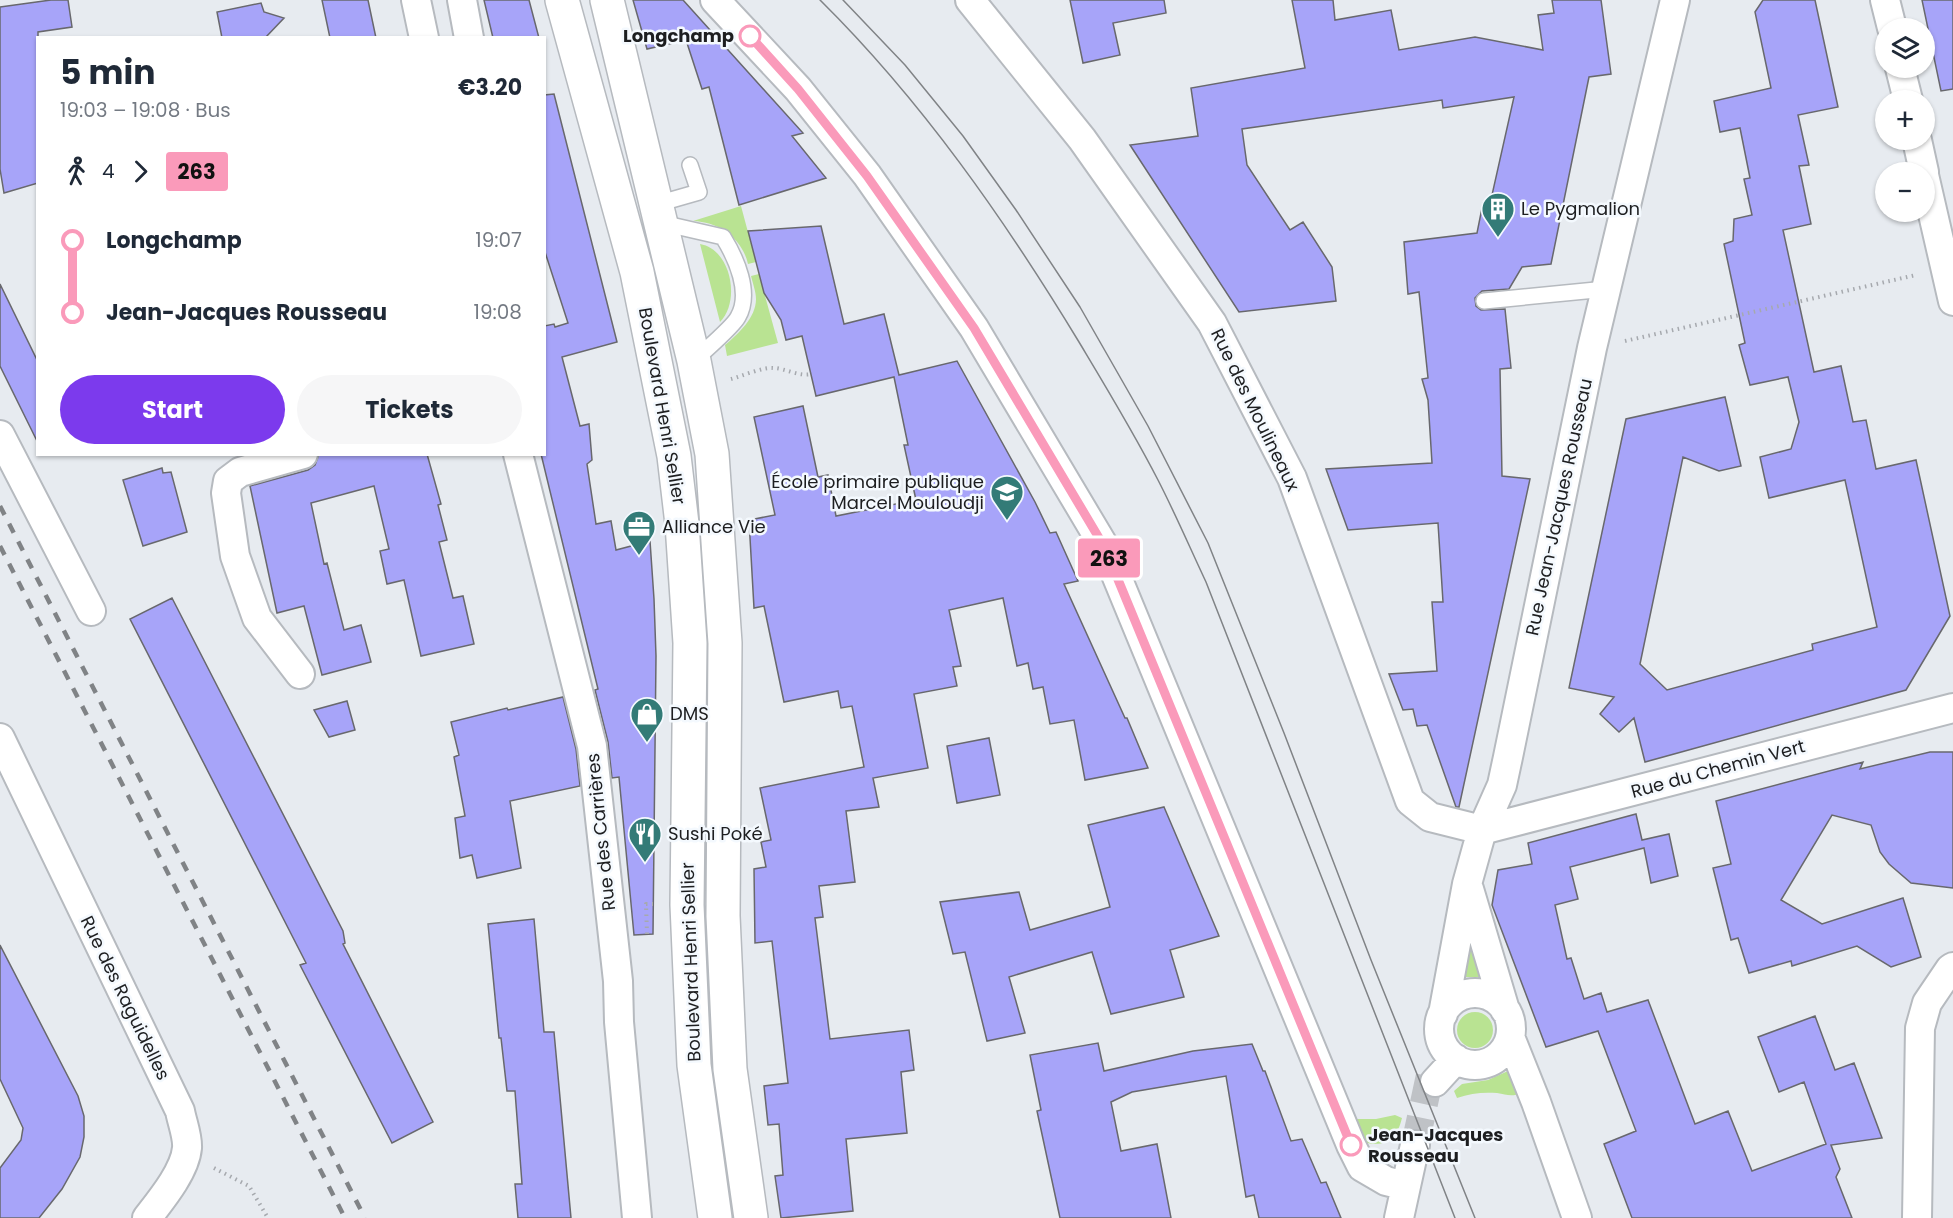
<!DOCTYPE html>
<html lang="en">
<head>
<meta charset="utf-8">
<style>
	body { margin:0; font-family:Poppins,sans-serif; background:#f6f6f7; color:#1f2937; height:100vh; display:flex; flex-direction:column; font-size:22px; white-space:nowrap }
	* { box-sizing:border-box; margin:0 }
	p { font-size:20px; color:#747a83 }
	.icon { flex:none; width:33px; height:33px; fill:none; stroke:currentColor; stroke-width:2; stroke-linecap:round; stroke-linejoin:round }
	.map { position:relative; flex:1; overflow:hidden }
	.sheet { position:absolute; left:36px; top:36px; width:510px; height:420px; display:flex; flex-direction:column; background:#fff; border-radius:0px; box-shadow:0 2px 4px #0004 }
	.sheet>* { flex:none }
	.badge { padding:0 12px; border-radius:4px; font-size:21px; line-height:39px }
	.fabs { position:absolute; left:1875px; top:18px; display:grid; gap:12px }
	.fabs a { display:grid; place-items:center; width:60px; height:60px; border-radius:50%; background:#fff; box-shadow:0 2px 4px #0004; font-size:30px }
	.map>.badge { position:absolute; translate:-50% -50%; box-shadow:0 0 0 3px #fff }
	.legs { display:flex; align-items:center; gap:9px; height:66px; padding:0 24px; font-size:20px }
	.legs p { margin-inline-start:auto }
	.overview { display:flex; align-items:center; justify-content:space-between; height:102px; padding:0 24px }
	h1 { font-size:33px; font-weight:700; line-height:45px }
	.primary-button { display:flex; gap:12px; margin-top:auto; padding:12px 24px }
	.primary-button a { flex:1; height:69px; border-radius:36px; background:#7c3aed; color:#fff; font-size:24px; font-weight:700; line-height:69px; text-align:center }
	.primary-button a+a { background:#f6f6f7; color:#1f2937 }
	ul { padding:0 24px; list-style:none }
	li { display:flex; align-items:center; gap:21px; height:72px; font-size:22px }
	li i { display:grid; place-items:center; width:9px; height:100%; margin:0 8px; background:currentColor }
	li i::after { content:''; width:15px; height:15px; margin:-8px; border:4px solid; border-radius:50%; background:#fff }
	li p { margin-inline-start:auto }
	li:first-child i { background:linear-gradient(#0000 50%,currentColor 0) }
	li:last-child i { background:linear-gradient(currentColor 50%,#0000 0) }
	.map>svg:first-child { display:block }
</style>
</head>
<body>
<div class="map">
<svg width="1953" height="1218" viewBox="0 0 1953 1218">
	<rect width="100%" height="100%" fill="#e7ebf0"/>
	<path fill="#b9e392" d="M741,206l15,56 -8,2c-6,-26 -29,-42 -55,-43z
		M700,244c31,5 41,57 20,78z
		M759,274l19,69 -51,13 -2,-11c13,-11 31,-27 31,-46 0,-7 -3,-15 -5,-23z
		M1470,937l11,40h-19z
		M1457 1030a18 18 0 1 1 36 0a18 18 0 1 1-36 0Z
		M1508,1071l14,22c-10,4 -15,2 -25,0 -13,-1 -27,0 -40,5l-3,-7 8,-7 26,-4z
		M1395,1115l7,3c-6,24 -17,29 -41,24l-12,-23h27z"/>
	<path fill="#a7a4f9" stroke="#68686d" stroke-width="1.5" d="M51,0h17l4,27 -34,5v151l-34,10 -4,-24v-162z
		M322,0h46l8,38h-46z
		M484,0h45l10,38h-46z
		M633,0h50l120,133 -11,3 34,42 -87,27 -30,-118 -7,2 -16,-49 -39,9z
		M1070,0h94l2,13 -53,10 7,32 -37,8z
		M1292,0h41l2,20 56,-10 8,40 76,-13 68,13 -5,-35 16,-2 -2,-13h49l10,74 -22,3 -38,187 -29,3 -13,22 -27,2 -7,7 1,8 5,4 24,-1 6,59 -11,1 2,107 28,3 -71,328h-3l-29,-82 -10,1 -4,-17 -10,1 -14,-36 48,-3 -5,-69h11l-5,-79 -90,7 -22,-61 106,-6 -4,-63 -6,-21 6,-1 -9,-86 -11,2 -4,-52 73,-9 6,-30 7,1 24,-107 -71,11 -1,-8 -200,29 5,36 43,65 13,-8 29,45 4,34 -97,11 -109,-167 68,-9 -7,-48 114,-20z
		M1763,0h52l23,107 -40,8 11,50 -10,1 12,58 -28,6 31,142 27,-6 12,56 13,-2 10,49 40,-9 34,156 -44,74 -261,72 -11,-44 -15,14 -19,-18 14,-17 -45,-9 57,-269 99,-22 16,69 -22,5 -36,-14 -43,207 27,26 146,-40 -1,-6 65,-17 -32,-147 -76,18 -9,-41 31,-8 8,-27 -11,-45 -38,8 -11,-40 6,-2 -21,-99 9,-3 1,-22 18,-4 -8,-36 6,-1 -10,-50 -20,4 -6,-31 57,-13 -16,-76z
		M1922,0h31v89l-12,2z
		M261,3l3,9 20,6 -19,20h-43l-5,-26z
		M554,94l63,248 -55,15 18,69 9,-2 3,36 -5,4 9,60 15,-3 5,29 34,-9 4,58 2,57 -3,278 -19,1 -15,-158 -7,1 -4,-36 -13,-52 3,-1 -57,-235h3v-128l10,-2 1,3 13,-4 -24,-74v-154z
		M821,226l23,98 40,-10 15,61 58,-14 78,141 15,31 6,-1 22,49 -14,3 61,134h2l21,50 -63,12 -11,-60 -24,4 -7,-37 -10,2 -5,-26 -11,3 -14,-68 -54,12 12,56 -8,1 4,19 -43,8 14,74 -55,10 6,29 -33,4 9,71 -36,4 4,31 -8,1 15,121 79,-9 5,40 -13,2 6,61 -61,6 7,72 -72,7 -6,-42 8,-1 -4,-51 -11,1 -4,-39 24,-3 -16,-142 -17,2 -1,-74 12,-2 -5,-25 10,-2 -11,-52 104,-21 -12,-61 -11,2 -3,-17 -54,11 -20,-96 -10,2 -5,-88 26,-5 -21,-98 49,-11 15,71 10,-2 8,41 80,-16 -12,-55h4l-14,-68 -78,19 -14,-60 -16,4 -5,-20 -17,-27 -16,-62z
		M0,284l38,78v81l-38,-77z
		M319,454h108l14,50 -3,1 9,35 -8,2 14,56 10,-2 11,48 -53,12 -17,-76 -17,4 -7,-33 9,-2 -15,-63 -63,17 13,61 3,-1 17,67 17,-5 10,37 -49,13 -18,-69 -27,7 -27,-127 58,-16 7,-5z
		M162,468l1,5 8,-1 16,60 -44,14 -20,-66z
		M172,598l171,333 2,12 -2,1 90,178 -41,21 -92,-178 6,-2 -176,-344z
		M563,697l13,52 4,37 -70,15 11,67 -44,10 -5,-23 -12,3 -5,-40 10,-2 -11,-59 5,-2 -8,-33 56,-14 1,2z
		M347,701l8,29 -26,7 -15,-27z
		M989,738l11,57 -43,8 -10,-57z
		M1930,752h23v136l-42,-5 -22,-19 -9,-12 -9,-27 -39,-10 -51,85 41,24 81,-26 18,59 -30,10 -34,-21 -65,20 -1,-5 -42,12 -11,-35 -7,2 -18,-72 18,-4 -15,-63 147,-39 -3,7z
		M1164,807l55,129 -49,14 14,47 -73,17 -19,-62 -83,25 16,56 -38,8 -22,-89 -12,2 -13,-52 79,-10 11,38 80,-23 -22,-82z
		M1636,814l6,26 27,-6 9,42 -27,7 -7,-35 -74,19 8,32 -23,6 12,54 4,-1 13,41 17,-6 6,19 41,-12 47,124 33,-13 24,60 74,-27 -22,-62 -25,10 -21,-55 57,-21 20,54 19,-7 28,75 -51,7 9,24 -4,8 16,41h-220l-28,-74 32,-13 -38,-100 -52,16 -54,-142 6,-35 34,-6 -4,-21z
		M534,919l10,113h10l17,186h-53l-3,-34h7l-7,-93h-8l-6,-53h-2l-11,-114z
		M0,945l78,151 6,20v21l-4,20 -18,32 -23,29h-39v-50l21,-28 2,-12 -23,-49z
		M1098,1043l6,28 89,-20 59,-7 11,27h2l26,70 11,-2 19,44 5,-1 15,36h-82l-5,-23 -8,2 -20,-121 -94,16 -21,10 10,49 36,-7 14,74h-111l-23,-107 4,-1 -11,-55z"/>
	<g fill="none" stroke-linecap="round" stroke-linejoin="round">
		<path stroke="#bfc2c6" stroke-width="28" stroke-dasharray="28 14" stroke-linecap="butt" d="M1415,1145l17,-79"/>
		<defs>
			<path id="lane" d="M657,204l42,-12 -9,-27
				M662,223l61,14c13,21 29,56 15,80 -5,10 -34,34 -44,44
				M1484,301l122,-12"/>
			<path id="street" d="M416,0l8,38
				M462,0l7,38
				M715,0l83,89 69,86 107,153 131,220 246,597 11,22 24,14 20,5
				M970,0l112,139 130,184 80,155 118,323 20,16 52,13 471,-122
				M1885,0l7,28
				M1900,68l8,32
				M1917,140l7,32
				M1924,175l29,126
				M0,435l91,176
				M518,454l74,292 26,235 1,41 18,196
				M300,674l-43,-56 -22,-62 -9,-63 2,-12 12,-9 63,-18
				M0,738l180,373c2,11 8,26 7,37 -2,23 -26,52 -40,70
				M1469,889l36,121
				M1439 1029a36 36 0 1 1 72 0a36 36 0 1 1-72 0Z
				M1443,1014l24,-130 15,-54 20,-45 6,-28 84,-409 83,-348
				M1510,1037l26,65 41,116
				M1435,1082l21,-23
				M1399,1218l16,-73
				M1917,1218l3,-190 7,-25 23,-34 3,-2"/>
			<path id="primary" d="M562,0l75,272 37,184 8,68 8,119 -3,262 7,160 21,153
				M607,0l87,361 18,93 13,189 -2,273 7,153 21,149"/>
		</defs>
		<use href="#lane" stroke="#b6babf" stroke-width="18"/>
		<use href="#street" stroke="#b6babf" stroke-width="32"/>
		<use href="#primary" stroke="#b6babf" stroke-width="36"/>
		<path stroke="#a6a9ae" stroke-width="4" stroke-dasharray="1.5 4.5" stroke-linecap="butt" d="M1625,341l291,-66
			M731,379c11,-3 32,-12 42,-11 12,0 26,9 38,6
			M647,934l-1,-30h7
			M214,1168l35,18 19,32"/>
		<use href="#lane" stroke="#fff" stroke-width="15"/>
		<use href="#street" stroke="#fff" stroke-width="28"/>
		<use href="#primary" stroke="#fff" stroke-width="33"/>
		<path stroke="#808386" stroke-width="1.5" d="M820,0c102,101 185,220 259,342 27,45 55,91 79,138 17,33 32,68 48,102l249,636
			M843,0l62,65 58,71 53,74 64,97 68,119 60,117 76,190 87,227 104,258"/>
		<path stroke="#808386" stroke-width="4.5" stroke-dasharray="10 10" stroke-linecap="butt" d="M0,506l365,712
			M0,546l345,672"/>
	</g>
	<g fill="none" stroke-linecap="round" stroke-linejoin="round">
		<defs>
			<path id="line-1" d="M750,36l48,53 69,87 107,152 131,220 246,597"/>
		</defs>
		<use href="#line-1" stroke="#fff" stroke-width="14"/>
		<use href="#line-1" stroke="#fa9aba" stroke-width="9"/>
	</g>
	<defs>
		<symbol id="building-pin" viewBox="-11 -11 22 30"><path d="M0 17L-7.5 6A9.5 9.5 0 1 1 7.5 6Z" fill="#337b77" stroke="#f4f9fe"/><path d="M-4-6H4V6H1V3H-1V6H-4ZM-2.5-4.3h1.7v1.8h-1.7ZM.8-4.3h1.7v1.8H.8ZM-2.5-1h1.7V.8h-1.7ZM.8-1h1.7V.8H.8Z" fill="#fff"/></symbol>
		<symbol id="school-pin" viewBox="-11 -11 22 30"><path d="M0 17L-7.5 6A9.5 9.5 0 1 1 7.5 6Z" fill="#337b77" stroke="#f4f9fe"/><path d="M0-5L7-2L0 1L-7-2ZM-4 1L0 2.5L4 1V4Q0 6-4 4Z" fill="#fff"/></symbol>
		<symbol id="office-pin" viewBox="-11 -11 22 30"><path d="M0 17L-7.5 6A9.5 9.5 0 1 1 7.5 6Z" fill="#337b77" stroke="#f4f9fe"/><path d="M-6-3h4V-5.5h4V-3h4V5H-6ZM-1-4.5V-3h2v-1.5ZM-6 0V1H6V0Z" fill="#fff"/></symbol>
		<symbol id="shop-pin" viewBox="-11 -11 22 30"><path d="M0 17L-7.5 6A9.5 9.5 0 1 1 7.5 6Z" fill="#337b77" stroke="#f4f9fe"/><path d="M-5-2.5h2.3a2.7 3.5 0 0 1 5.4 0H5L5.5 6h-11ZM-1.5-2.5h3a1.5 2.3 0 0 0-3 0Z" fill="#fff"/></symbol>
		<symbol id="restaurant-pin" viewBox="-11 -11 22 30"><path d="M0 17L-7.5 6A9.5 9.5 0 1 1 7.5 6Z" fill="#337b77" stroke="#f4f9fe"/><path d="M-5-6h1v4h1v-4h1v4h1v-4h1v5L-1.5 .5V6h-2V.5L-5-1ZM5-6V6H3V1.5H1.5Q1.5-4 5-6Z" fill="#fff"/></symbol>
	</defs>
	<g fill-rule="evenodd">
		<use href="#building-pin" x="1479" y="190" width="38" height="52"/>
		<use href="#school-pin" x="988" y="473" width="38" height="52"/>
		<use href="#office-pin" x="620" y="508" width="38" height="52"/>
		<use href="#shop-pin" x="628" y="695" width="38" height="52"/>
		<use href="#restaurant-pin" x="626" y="815" width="38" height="52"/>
	</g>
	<g fill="#fff" stroke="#fa9aba" stroke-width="3">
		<circle cx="750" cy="36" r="10"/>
		<circle cx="1351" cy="1145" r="10"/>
	</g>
	<g text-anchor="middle" stroke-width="5" stroke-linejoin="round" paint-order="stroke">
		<g font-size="18" font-weight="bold" fill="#1d1e20" stroke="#f4f9fe" text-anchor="end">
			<text x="734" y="42">Longchamp</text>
			<text x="1368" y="1141" text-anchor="start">Jean-Jacques<tspan x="1368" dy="21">Rousseau</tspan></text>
		</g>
		<g font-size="18" fill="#1d1e20" stroke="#f4f9fe" text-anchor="start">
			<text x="1521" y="215">Le Pygmalion</text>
			<text x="984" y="488" text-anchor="end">École primaire publique<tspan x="984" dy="21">Marcel Mouloudji</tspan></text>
			<text x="662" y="533">Alliance Vie</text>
			<text x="670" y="720">DMS</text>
			<text x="668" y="840">Sushi Poké</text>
		</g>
		<g font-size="18" fill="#1d1e20" stroke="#f4f9fe">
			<text transform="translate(662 406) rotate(80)" y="6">Boulevard Henri Sellier</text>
			<text transform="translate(1255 410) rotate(64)" y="6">Rue des Moulineaux</text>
			<text transform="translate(1559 507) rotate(-78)" y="6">Rue Jean-Jacques Rousseau</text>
			<text transform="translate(1718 769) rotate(-15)" y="6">Rue du Chemin Vert</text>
			<text transform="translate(601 832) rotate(-96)" y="6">Rue des Carrières</text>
			<text transform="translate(691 962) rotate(-92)" y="6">Boulevard Henri Sellier</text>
			<text transform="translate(125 998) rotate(64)" y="6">Rue des Raguidelles</text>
		</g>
	</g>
</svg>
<div class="fabs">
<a><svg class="icon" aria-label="layers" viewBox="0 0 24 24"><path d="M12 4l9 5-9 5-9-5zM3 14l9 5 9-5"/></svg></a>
<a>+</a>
<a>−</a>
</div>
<b class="badge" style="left:1109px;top:558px;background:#fa9aba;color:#111">263</b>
<section class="sheet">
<div class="overview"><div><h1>5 min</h1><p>19:03 – 19:08 · Bus</p></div><b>€3.20</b></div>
<div class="legs"><svg class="icon" aria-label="walk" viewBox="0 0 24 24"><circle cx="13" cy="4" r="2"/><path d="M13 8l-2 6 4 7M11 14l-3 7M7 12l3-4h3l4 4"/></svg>4<svg class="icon" aria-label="forward" viewBox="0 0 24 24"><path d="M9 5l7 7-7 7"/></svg><b class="badge" style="background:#fa9aba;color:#111">263</b></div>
<ul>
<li><i style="color:#fa9aba"></i><b>Longchamp</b><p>19:07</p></li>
<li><i style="color:#fa9aba"></i><b>Jean-Jacques Rousseau</b><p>19:08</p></li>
</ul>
<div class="primary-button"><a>Start</a><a>Tickets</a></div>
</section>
</div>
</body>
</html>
